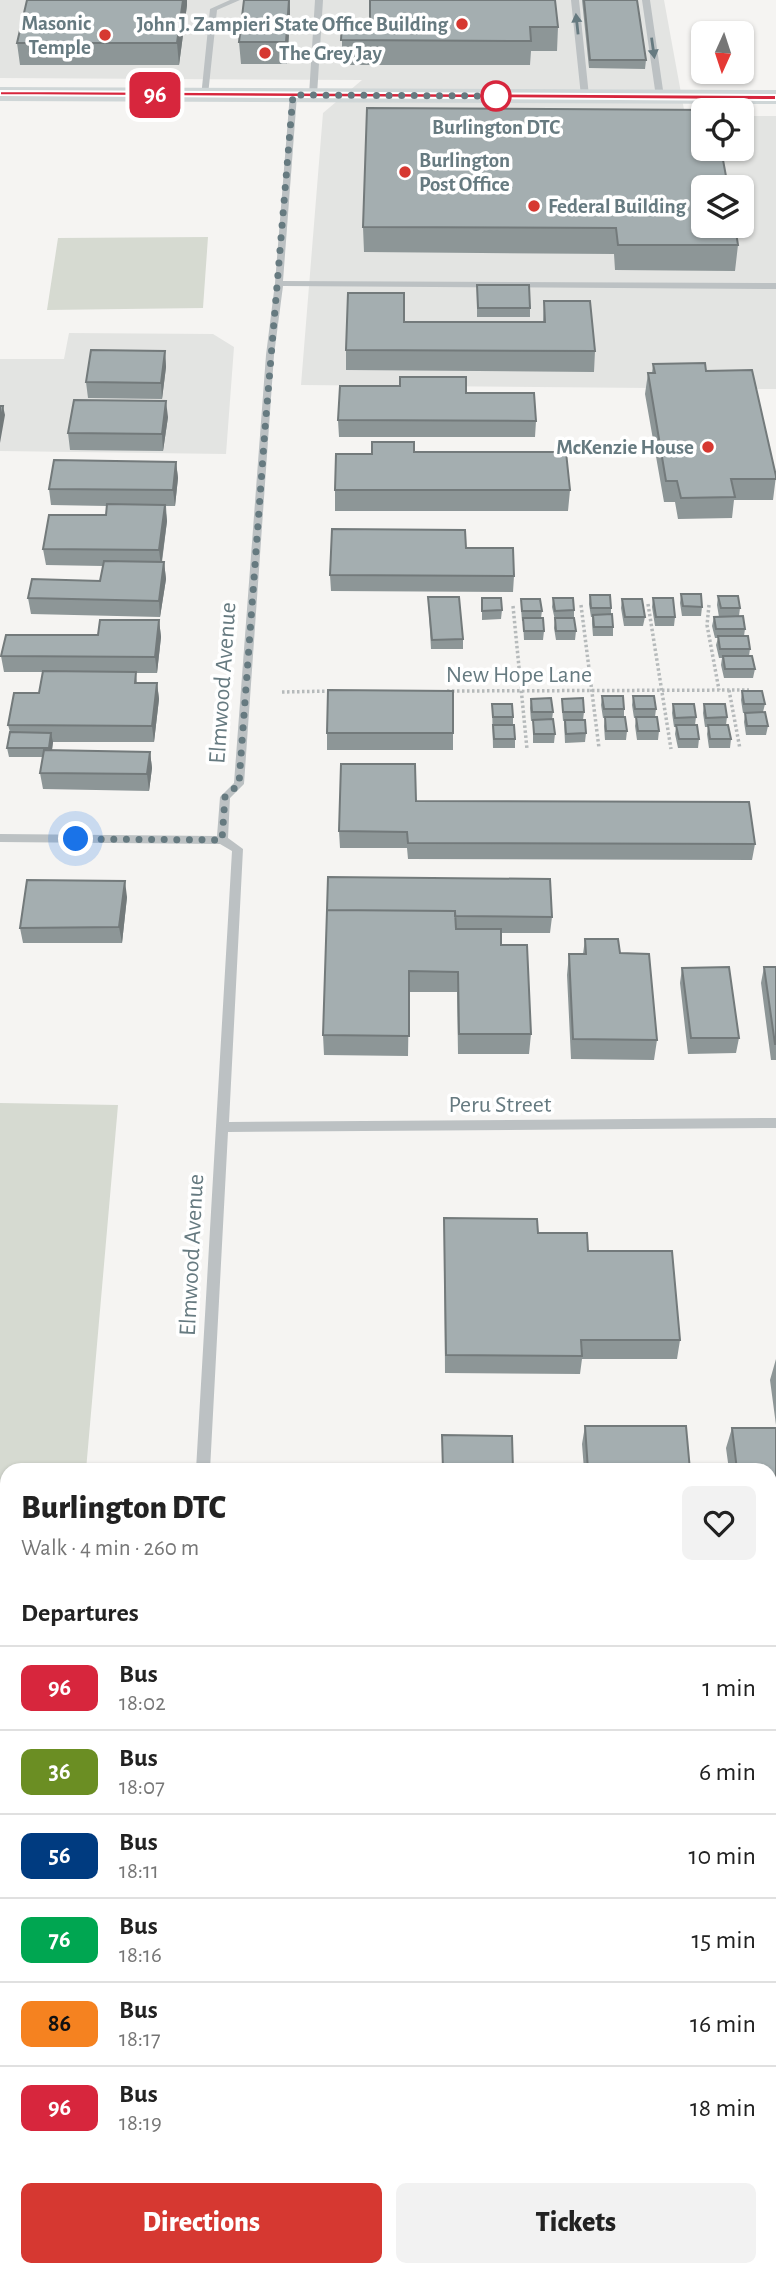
<!DOCTYPE html>
<html lang="en">
<head>
<meta charset="utf-8">
<style>
	body { margin:0; font-family:"Alegreya Sans",sans-serif; background:#f2f2f2; color:#222; height:100vh; display:flex; flex-direction:column; font-size:26px; white-space:nowrap }
	* { box-sizing:border-box; margin:0 }
	p { font-size:23px; color:#767676 }
	.icon { flex:none; width:38px; height:38px; fill:none; stroke:currentColor; stroke-width:2; stroke-linecap:round; stroke-linejoin:round }
	.map { position:relative; flex:1; overflow:hidden }
	.details { position:absolute; left:0px; top:1463px; width:777px; height:814px; display:flex; flex-direction:column; background:#fff; border-radius:21px 21px 0 0; box-shadow:0 2px 5px #0004 }
	.details>* { flex:none }
	.badge { padding:0 14px; border-radius:10px; font-size:24px; line-height:46px }
	.needle { width:46px; rotate:183deg }
	.fabs { position:absolute; left:691px; top:21px; display:grid; gap:14px }
	.fabs a { display:grid; place-items:center; width:63px; height:63px; border-radius:10px; background:#fff; box-shadow:0 2px 5px #0004; font-size:35px }
	.you { position:absolute; width:35px; height:35px; margin:-18px; border:5px solid #fff; border-radius:50%; background:#1a73e8; box-shadow:0 0 0 10px #1a73e833 }
	.map>.badge { position:absolute; translate:-50% -50%; box-shadow:0 0 0 4px #fff }
	h2 { padding:0 21px; font-size:26px; line-height:63px }
	.round { display:grid; place-items:center; flex:none; width:74px; height:74px; border-radius:10px; background:#f2f2f2 }
	.head { display:flex; align-items:center; justify-content:space-between; height:119px; padding:0 21px }
	h1 { font-size:33px; font-weight:800; line-height:52px }
	.primary-button { display:flex; gap:14px; margin-top:auto; padding:14px 21px }
	.primary-button a { flex:1; height:80px; border-radius:10px; background:#d63831; color:#fff; font-size:28px; font-weight:800; line-height:80px; text-align:center }
	.primary-button a+a { background:#f2f2f2; color:#222 }
	ul { padding:0; list-style:none }
	li { display:flex; align-items:center; gap:21px; height:84px; padding:0 21px; border-top:2px solid #e0e0e0 }
	li div { flex:1 }
	li b { display:block; font-size:26px }
	li em { font-style:normal }
	li .badge { min-width:77px; font-weight:700; text-align:center }
	.map>svg:first-child { display:block }
</style>
</head>
<body>
<div class="map">
<svg width="776" height="2276" viewBox="0 0 776 2276">
	<rect width="100%" height="100%" fill="#f5f4f2"/>
	<path fill="#e3e4e2" fill-rule="evenodd" d="M0,0h664l21,115 19,34h38v-33h34v273l-475,-4 22,-272 39,-33 -362,-2zM704,187h38v39h-38z
		M69,333l144,1 21,13 -8,107 -226,-3v-92h64z"/>
	<path fill="#d6dad1" d="M208,237l-5,71 -156,2 11,-72z
		M0,1103l118,2 -32,365h-79v800h10l-1,6h-16z"/>
	<g fill="none" stroke-linecap="round" stroke-linejoin="round">
		<path stroke="#b6babb" stroke-width="3.5" stroke-dasharray="2.5 2.5" stroke-linecap="butt" d="M648,604l23,145
			M581,605l18,143
			M709,605l-2,20 12,65
			M513,606l14,143
			M729,690l11,59
			M447,691l302,-1
			M282,692l51,-1"/>
		<path fill="#bcc1c3" fill-rule="evenodd" d="M230,0h10l-23,10 -9,85 -7,2 9,-88z
			M315,0h8l-6,95 -4,2 -4,-2z
			M571,0h8l10,96 -4,2 -4,-2z
			M642,0h8l14,97 -4,2 -4,-2z
			M290,93l7,2 -14,186 493,2v6l-493,-3 -9,69 -30,429 -14,14 -2,40 15,11 -14,273 547,-4v10l-548,4 -18,338h-14l36,-619 -12,-7 -220,-2v-8l217,2 3,-39 14,-14 32,-428 9,-72z
			M770,2235h6v18h-6z
			M148,2270h18l-1,6h-18z"/>
		<path fill="#cfd6d7" fill-rule="evenodd" d="M0,87l776,3v14l-776,-3z"/>
	</g>
	<path fill="#8d9697" d="M290,0v18l-3,46h-46l-2,-22z
		M582,0h55l9,60 -1,9 -56,-1z
		M187,5l-8,60h-159l-3,-22z
		M342,24l216,3 -1,24h-26l-1,14h-188z
		M367,108l371,137 -3,26 -120,-1 -1,-16 -250,-2 -1,-25z
		M477,285l53,23v9h-53z
		M544,301l51,50 -1,21 -248,-2v-20l58,-28h139z
		M165,351l1,16 -4,32 -74,-1 -2,-16z
		M653,364l53,7 70,105 -3,24h-39l-2,18 -54,1 -3,-17h-11l-19,-108 3,-21h4z
		M466,393l70,28 -1,16h-196l-1,-17z
		M168,417l-5,34 -93,-1 -2,-17z
		M414,452l156,38 -2,21h-233v-21l37,-36z
		M176,462l2,16 -3,28h-9l1,15 -5,41h2l2,17 -6,38 -129,-3 -3,-16 72,-17 3,-15 -57,-1 -3,-16 63,-34 1,-9 -56,-1 -2,-16z
		M466,548l48,28 -1,16 -182,-1 -1,-16z
		M681,594l21,13 -1,9h-19l-2,-13z
		M590,595l21,13v7l2,12v9h-20l-1,-12v-7h-1l-2,-13z
		M718,596l22,12 -1,8 6,13 -1,7 6,13 -1,7 6,13 -2,9h-29l-3,-13 1,-7h-3l-3,-13 2,-7h-3l-3,-12 2,-9h5l-2,-12z
		M428,597l35,42v10h-32z
		M482,598l20,12 -1,9 -19,1z
		M553,598l21,12v8l2,13 -1,9h-19l-2,-12 1,-8 -3,-13z
		M653,598l22,19 -1,9h-19l-3,-19z
		M521,599l21,12 -1,7 3,13 -1,9h-19l-1,-19h-1l-1,-13z
		M622,599l23,18 -2,9h-19l-3,-18z
		M159,620l2,17 -4,36h-21l1,10h20l2,16 -5,43h-101l-1,8 98,2 2,16 -3,23 -106,-2 -3,-16 3,-16h-34l-2,-9 3,-16 -2,-7 31,-32 4,-21h-39l-3,-16 97,-21z
		M742,691l23,13 -2,8 5,14 -2,9h-20l-2,-13 1,-9h-2l-2,-13z
		M602,696l22,13v8l3,14 -1,9h-21l-1,-14 1,-8h-2l-2,-13z
		M633,696l23,13 -1,8 4,14 -1,9h-21l-2,-14 1,-8h-2l-2,-13z
		M531,699l22,13 -1,8 3,14 -1,9h-21v-22h-2l-1,-13z
		M562,699l22,13 -1,8 3,13 -1,9 -20,1 -1,-22h-1l-1,-13z
		M492,704l21,13v8l2,14v9h-22z
		M673,704l23,13 -1,8 4,14 -1,9h-20l-3,-14 1,-7h-2l-2,-14z
		M704,704l23,13 -1,8 5,14 -1,9h-21l-2,-14 1,-7h-3l-2,-14z
		M327,733h126v17h-126z
		M416,801l339,43 -3,16 -344,-1 -1,-11h-67l-1,-17z
		M328,877l224,40 -2,16h-49v12l30,89 -2,20h-71l-1,-62h-48l-1,64 -84,-1 -1,-20z
		M127,897l-5,46h-99l-3,-15z
		M585,939l35,14 37,87 -3,20 -83,-1 -4,-84 2,-21h14z
		M764,967h12v93h-5l-10,-77z
		M682,968l57,70 -3,15 -48,1 -8,-71z
		M444,1218l94,15 50,18 92,89 -3,19h-95l-2,15 -135,-1z
		M776,1359v66l-6,-45z
		M585,1426l105,44h-106l-2,-26z
		M732,1428h44v461l-6,-53v-366h-41l-3,-22z"/>
	<path fill="#737a7b" d="M183,0h4v5l-8,60 -2,-22z
		M290,0v18l-3,46 -1,-22z
		M165,351l1,16 -4,32 -1,-16z
		M166,401l2,16 -5,34 -1,-17z
		M3,406l2,9 -5,28v-17z
		M176,462l2,16 -3,28 -2,-16z
		M165,505l2,16 -6,45 -2,-16z
		M164,562l2,17 -6,38 -1,-16z
		M159,620l2,17 -4,36 -2,-16z
		M157,683l2,16 -5,43 -2,-16z
		M51,733l2,9 -2,15 -2,-9z
		M150,752l2,16 -3,23 -2,-17z
		M125,881l2,16 -5,46 -3,-16z"/>
	<path fill="#a4aeb0" stroke="#737a7b" stroke-width="2" d="M27,0h156l-6,43h-160z
		M244,0h45l-3,42h-47z
		M370,0h185l3,27h-28l1,14 -190,-1 1,-16h28z
		M584,0h53l9,60h-56z
		M367,108l348,2h-11v39h17l7,38h-24v39h31l3,19h-120l-2,-17 -253,-1z
		M477,285h52l1,23h-52z
		M348,293h56v29h141l-1,-21h46l5,50 -249,-1z
		M91,350l74,1 -4,32 -75,-1z
		M705,363l1,8 46,-1 24,106v3h-45l4,18 -54,1 -4,-17h-11l-18,-108h7l-2,-9z
		M400,377h66v16h68l2,28 -198,-1 2,-34h60z
		M74,400l92,1 -4,33 -94,-1z
		M0,406h3l-3,20z
		M372,442h42v10h152l4,38h-235l1,-36h36z
		M54,460l122,2 -3,28 -124,-1z
		M107,504l58,1 -6,45 -116,-1 6,-34h57z
		M332,529l133,1 1,18h47l1,28 -184,-1z
		M104,561l60,1 -5,39 -131,-3 4,-19 68,2z
		M681,594h20l1,13 -19,-1z
		M590,595h20l1,13h-20z
		M718,596h20l2,12h-19z
		M428,597h31l4,42 -31,1z
		M482,598h19l1,12 -20,1z
		M553,598h20l1,12 -19,1z
		M653,598h20l2,19h-19z
		M521,599h19l2,12h-20z
		M622,599h20l3,18h-20z
		M612,614l1,13h-19l-1,-12z
		M743,616l2,13h-29l-2,-12z
		M523,618h20l1,13h-20z
		M555,618h19l2,13h-20z
		M100,620h59l-4,37 -154,-1 5,-21h92z
		M718,636h30l2,13h-30z
		M723,656h29l3,13h-30z
		M43,671l93,1 -1,11h22l-5,43 -144,-1 6,-32h25z
		M328,690l125,1v42h-126z
		M742,691h20l3,13h-21z
		M602,696h21l1,13h-20z
		M633,696h21l2,13h-21z
		M551,698l2,14h-21l-1,-13z
		M583,698l1,14h-21l-1,-13z
		M492,704h20l1,13h-20z
		M673,704h21l2,13 -21,1z
		M704,704h21l2,13 -21,1z
		M765,712l3,14h-21l-2,-13z
		M605,717h20l2,14h-21z
		M636,717h21l2,14h-21z
		M553,719l2,15h-21l-1,-14z
		M565,720h20l1,13 -20,1z
		M493,725h21l1,14h-21z
		M676,725h21l2,14h-20z
		M708,725h20l3,14h-21z
		M10,732l41,1 -2,15h-42z
		M44,750l106,2 -3,22 -107,-1z
		M341,764h74l1,37 333,1 6,42 -347,-1 -1,-11 -68,-1z
		M328,877l222,2 2,38 -97,-1v-5l-128,-1z
		M27,880l98,1 -6,46 -99,1z
		M327,910l128,1 1,18h45v16h26l4,89h-72l-1,-62 -49,-1v65l-86,-1z
		M585,939h33l2,14 29,1 8,86 -84,-1 -4,-85h17z
		M729,967l10,71h-48l-9,-70z
		M764,967h12v77h-1z
		M444,1218l93,1 1,14h49l1,18h84l8,89h-99l1,16 -136,-1z
		M585,1426h101l4,44h-102z
		M732,1428h44v387l-6,-53v-292h-33z
		M442,1435l70,1 1,34h-70z"/>
	<defs><path id="oneway-solid" d="M-6-.8H1V-3.2L6.5 0L1 3.2V.8H-6Z" transform="scale(1.75)"/></defs>
	<g fill="#667a80">
		<use href="#oneway-solid" transform="translate(577 24) rotate(-96)"/>
		<use href="#oneway-solid" transform="translate(653 48) rotate(82)"/>
	</g>
	<path fill="#d7263d" stroke="#fff" stroke-width="2" d="M0,91l776,4v5l-776,-5z"/>
	<g fill="none" stroke-linecap="round" stroke-linejoin="round">
		<path stroke="#667a80" stroke-width="7" stroke-dasharray="0 12.6" d="M76,839l146,1 3,-43 14,-13 1,-15 25,-340 28,-334 203,1"/>
	</g>
	<g fill="#d63831" stroke="#fff" stroke-width="2.5">
		<circle cx="462" cy="24" r="7"/>
		<circle cx="105" cy="35" r="7"/>
		<circle cx="265" cy="53" r="7"/>
		<circle cx="405" cy="172" r="7"/>
		<circle cx="534" cy="206" r="7"/>
		<circle cx="708" cy="447" r="7"/>
	</g>
	<circle fill="#fff" stroke="#d7263d" stroke-width="3.5" cx="496" cy="96" r="14"/>
	<g text-anchor="middle" stroke-width="7" stroke-linejoin="round" paint-order="stroke">
		<g font-size="21" font-weight="bold" fill="#667a80" stroke="#fff" text-anchor="end">
			<text x="91" y="30">Masonic<tspan x="91" dy="24">Temple</tspan></text>
			<text x="448" y="31">John J. Zampieri State Office Building</text>
			<text x="279" y="60" text-anchor="start">The Grey Jay</text>
			<text x="419" y="167" text-anchor="start">Burlington<tspan x="419" dy="24">Post Office</tspan></text>
			<text x="548" y="213" text-anchor="start">Federal Building</text>
			<text x="694" y="454">McKenzie House</text>
		</g>
		<g font-size="21" font-weight="bold" fill="#667a80" stroke="#fff">
			<text x="496" y="134">Burlington DTC</text>
		</g>
		<g font-size="24" fill="#667a80" stroke="#fff">
			<text x="519" y="682">New Hope Lane</text>
			<text transform="translate(222 683) rotate(-86)" y="8">Elmwood Avenue</text>
			<text x="500" y="1112">Peru Street</text>
			<text transform="translate(191 1255) rotate(-87)" y="8">Elmwood Avenue</text>
		</g>
	</g>
</svg>
<div class="fabs">
<a><svg class="needle" viewBox="-14 -14 28 28"><path d="M0-13l5 13h-10z" fill="#e53935"/><path d="M0 13l5-13h-10z" fill="#767676"/></svg></a>
<a><svg class="icon" aria-label="locate" viewBox="0 0 24 24"><circle cx="12" cy="12" r="6"/><path d="M12 2v4M12 18v4M2 12h4M18 12h4"/></svg></a>
<a><svg class="icon" aria-label="layers" viewBox="0 0 24 24"><path d="M12 4l9 5-9 5-9-5zM3 14l9 5 9-5"/></svg></a>
</div>
<div class="you" style="left:76px;top:839px"></div>
<b class="badge" style="left:155px;top:95px;background:#d7263d;color:#fff">96</b>
<section class="details">
<div class="head"><div><h1>Burlington DTC</h1><p>Walk · 4 min · 260 m</p></div><a class="round"><svg class="icon" aria-label="heart" viewBox="0 0 24 24"><path d="M12 20l-8-8c-3-5 5-10 8-4 3-6 11-1 8 4z"/></svg></a></div>
<h2>Departures</h2>
<ul>
<li><span class="badge" style="background:#d7263d;color:#fff">96</span><div><b>Bus</b><p>18:02</p></div><em>1 min</em></li>
<li><span class="badge" style="background:#6b8e23;color:#fff">36</span><div><b>Bus</b><p>18:07</p></div><em>6 min</em></li>
<li><span class="badge" style="background:#003b80;color:#fff">56</span><div><b>Bus</b><p>18:11</p></div><em>10 min</em></li>
<li><span class="badge" style="background:#00a651;color:#fff">76</span><div><b>Bus</b><p>18:16</p></div><em>15 min</em></li>
<li><span class="badge" style="background:#f58220;color:#111">86</span><div><b>Bus</b><p>18:17</p></div><em>16 min</em></li>
<li><span class="badge" style="background:#d7263d;color:#fff">96</span><div><b>Bus</b><p>18:19</p></div><em>18 min</em></li>
</ul>
<div class="primary-button"><a>Directions</a><a>Tickets</a></div>
</section>
</div>
</body>
</html>
